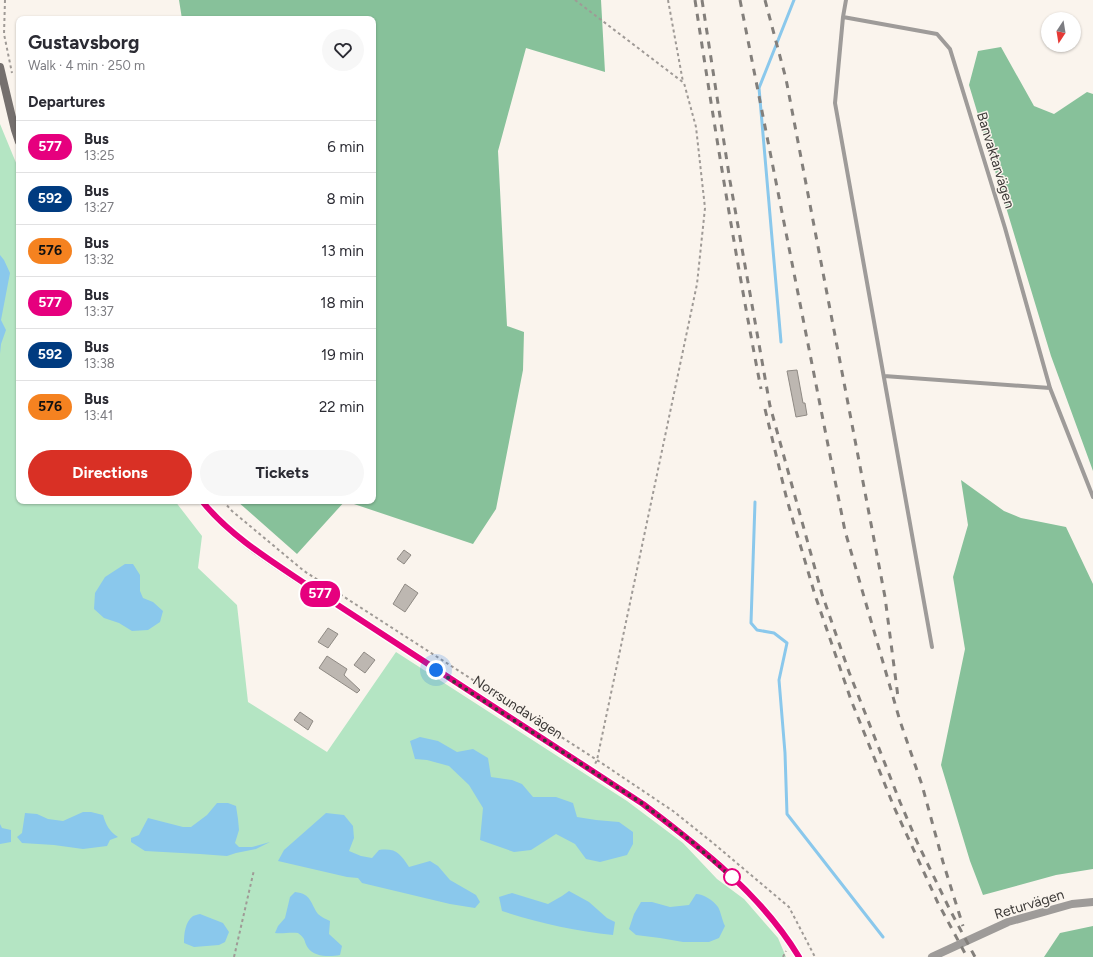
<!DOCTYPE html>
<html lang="en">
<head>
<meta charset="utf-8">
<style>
	body { margin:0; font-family:Figtree,sans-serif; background:#f7f7f7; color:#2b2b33; height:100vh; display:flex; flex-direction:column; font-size:15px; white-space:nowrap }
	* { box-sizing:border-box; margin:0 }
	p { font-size:13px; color:#7c7c81 }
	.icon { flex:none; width:22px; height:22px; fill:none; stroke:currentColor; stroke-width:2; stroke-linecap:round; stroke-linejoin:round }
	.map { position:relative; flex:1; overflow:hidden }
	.panel { position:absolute; left:16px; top:16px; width:360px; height:488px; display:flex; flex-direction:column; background:#fff; border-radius:8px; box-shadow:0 1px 3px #0004 }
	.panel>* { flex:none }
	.badge { padding:0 8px; border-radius:13px; font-size:14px; line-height:26px }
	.needle { width:26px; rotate:192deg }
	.buttons { position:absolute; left:1041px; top:12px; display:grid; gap:8px }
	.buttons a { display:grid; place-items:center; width:40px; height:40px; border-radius:50%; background:#fff; box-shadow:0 1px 3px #0004; font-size:20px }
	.you { position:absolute; width:20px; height:20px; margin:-10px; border:3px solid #fff; border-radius:50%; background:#1a73e8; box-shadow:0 0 0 6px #1a73e833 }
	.map>.badge { position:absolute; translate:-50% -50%; box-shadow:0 0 0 2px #fff }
	h2 { padding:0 12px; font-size:15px; line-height:36px }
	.round { display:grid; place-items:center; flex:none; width:42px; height:42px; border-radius:21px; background:#f7f7f7 }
	.summary { display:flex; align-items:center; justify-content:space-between; height:68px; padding:0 12px }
	h1 { font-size:19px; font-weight:700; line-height:30px }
	.action { display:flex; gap:8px; margin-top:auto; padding:8px 12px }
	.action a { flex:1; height:46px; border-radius:24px; background:#d93025; color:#fff; font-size:16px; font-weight:700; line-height:46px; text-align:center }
	.action a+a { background:#f7f7f7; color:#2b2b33 }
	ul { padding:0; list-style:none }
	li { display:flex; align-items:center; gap:12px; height:52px; padding:0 12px; border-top:1px solid #e1e1e2 }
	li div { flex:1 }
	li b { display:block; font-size:15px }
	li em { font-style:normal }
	li .badge { min-width:44px; font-weight:700; text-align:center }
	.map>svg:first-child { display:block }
</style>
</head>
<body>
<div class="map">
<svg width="1093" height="957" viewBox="0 0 1093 957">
	<rect width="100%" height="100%" fill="#faf4ed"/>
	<path fill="#b4e5c3" d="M0,124l19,46v331h156l27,35 -4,32 39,37 11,97 79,50 69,-100 231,149 56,42 34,36 27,20 34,39 8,19h-786z"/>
	<path fill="#87c19a" d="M179,0h422l4,72 -79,-24 -28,103 9,175 17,6 -1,38 -27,139 -23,35 -128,-43 -48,53 -60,-53h136v-482h-191z
		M1001,47l33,59 20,8 33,-22 6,2v377l-42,-115 -82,-271 9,-34z
		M961,480l43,31 17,7 45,9 27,57v285l-37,6 -73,20 -13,-34 -29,-96 24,-116 -12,-72 15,-52z
		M1093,926v31h-49l16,-24z"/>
	<path fill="#8ac8ec" d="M0,255l4,5 6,13 -9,47 5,10 -5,14 -1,10z
		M125,564h8l7,11v16l3,7 10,4 10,9 -3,11 -12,8 -16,1 -13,-8 -15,-5 -10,-9 1,-16 10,-16z
		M420,737l18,4 19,11 16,-3 15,9 3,19 21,3 10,4 11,13h23l17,6 4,14 19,3 23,2 14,10v12l-6,11 -27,7 -14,-3 -11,-15 -19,-10 -25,16 -17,2 -34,-12 3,-32 -14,-23 -20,-19 -22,-6 -12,-1 -5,-18z
		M217,803h11l8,3 2,13 1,11 -4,13 4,4h13l18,-5 -14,7 -20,4 -9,3 -27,-2 -55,-3 -14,-9v-4l8,-3 9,-17 35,9h8l16,-12z
		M83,812h8l12,3c3,10 6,16 15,22l-8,3 -3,6 -24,3 -29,-4 -32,-2 -5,-6 5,-4 3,-20 12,1 11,5 15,2z
		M326,813l18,2 9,11 1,12 -5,13 12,5 11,2 7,-8c18,-2 21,4 30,17l21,-6 8,5 12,14 26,15 4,7 -5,6 -25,-4 -88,-21 -4,-5 -11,-1 -69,-16 6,-11z
		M0,824l2,4 9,2v12l-11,2z
		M569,891l20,11 18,16 8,4 -2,13c-38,-4 -74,-12 -111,-24l-3,-14 13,-4 36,11 14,-8z
		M295,892c17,2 15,11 23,22 3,3 8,5 12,7l-1,13 13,12 -2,9c-10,2 -26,2 -32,-7 -5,-8 -1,-8 -10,-15 -8,-1 -16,1 -23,0l3,-7 7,-8 5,-21z
		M696,894c7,0 17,6 22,13 3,5 4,13 7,19l-6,12 -10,4h-26l-23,-4 -24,-3 -7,-6 5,-15 7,-12h11l18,5 19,-2z
		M200,914l23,9 6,9 -4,10 -6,3 -25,2 -10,-4c0,-9 1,-21 9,-27 2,-1 4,-1 7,-2z"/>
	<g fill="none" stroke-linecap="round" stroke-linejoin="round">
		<path stroke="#8ac8ec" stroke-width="3" d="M781,342l-22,-254 35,-88
			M755,502l-4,121 6,7 17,3 13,10 -8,37 6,73 2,61 96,123"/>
	</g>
	<path fill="#bdb7b1" stroke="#8f8a84" d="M797,370l6,33h2l2,12 -11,2 -9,-46z
		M404,550l7,5 -7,9 -7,-5z
		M405,584l13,9 -13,19 -12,-8z
		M328,628l10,6 -10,14 -10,-6z
		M364,652l11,8 -10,13 -11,-8z
		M327,656l20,13 -3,6 16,15 -3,3 -38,-25z
		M300,712l13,9 -5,9 -14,-10z"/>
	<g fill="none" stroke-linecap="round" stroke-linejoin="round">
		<path stroke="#9f9a96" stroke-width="2" stroke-dasharray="3 3" stroke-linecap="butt" d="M5,0l-1,34 8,39
			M575,0l109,83 12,44 9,81 -8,76 -100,476 -2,4
			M668,0l15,82
			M223,501l9,10 72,60 293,189 76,51 40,32 76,64 26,50
			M234,957l20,-87
			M783,957l3,-6"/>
		<path stroke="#9e9b99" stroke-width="4" d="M846,0l-3,17 -8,86 97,544
			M843,17l94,17 13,15 55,179 45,160 43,109
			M884,376l166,12"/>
		<path stroke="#9e9b99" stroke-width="8" d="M932,957l76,-35 64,-18 21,-2"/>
		<path stroke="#75706e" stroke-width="8" d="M0,67l15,63 4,12
			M202,501c28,35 68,60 105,84l336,219c58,44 118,90 156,153"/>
		<path stroke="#837f7b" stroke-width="3" stroke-dasharray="7 7" stroke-linecap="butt" d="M695,0c20,130 41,260 66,389
			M702,0l28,181 40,225 52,188 27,78 51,130 18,42 32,66 25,47
			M740,0l105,531 55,190 22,64 21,77 20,64
			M765,0l21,79 99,518 13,100
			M765,409l22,91 28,95 36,105 43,107 44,96 29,54"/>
	</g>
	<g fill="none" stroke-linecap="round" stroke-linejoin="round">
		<defs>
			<path id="line" d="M202,501c27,34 69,60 105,84l336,219c58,44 118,90 156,153"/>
		</defs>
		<use href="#line" stroke="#fff" stroke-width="9"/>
		<use href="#line" stroke="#e6007e" stroke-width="6"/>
		<path stroke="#3b3836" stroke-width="4" stroke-dasharray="0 7.2" d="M436,670l207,134 48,37 45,40 -4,-4"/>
	</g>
	<circle fill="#fff" stroke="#e6007e" stroke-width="2" cx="732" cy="877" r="8"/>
	<g text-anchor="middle" stroke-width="3" stroke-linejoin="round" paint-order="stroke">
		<g font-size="14" fill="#3b3836" stroke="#faf4ed">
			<text transform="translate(996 160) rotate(73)" y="5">Banvaktarvägen</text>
			<text transform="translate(518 707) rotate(33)" y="5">Norrsundavägen</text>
			<text transform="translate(1029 904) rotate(-17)" y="5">Returvägen</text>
		</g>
	</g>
</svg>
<div class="buttons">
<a><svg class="needle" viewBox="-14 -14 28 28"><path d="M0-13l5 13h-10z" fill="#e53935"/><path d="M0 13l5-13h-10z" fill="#7c7c81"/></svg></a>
</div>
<div class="you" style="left:436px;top:670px"></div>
<b class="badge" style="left:320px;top:594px;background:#e6007e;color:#fff">577</b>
<section class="panel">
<div class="summary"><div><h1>Gustavsborg</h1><p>Walk · 4 min · 250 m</p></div><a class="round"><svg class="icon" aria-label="heart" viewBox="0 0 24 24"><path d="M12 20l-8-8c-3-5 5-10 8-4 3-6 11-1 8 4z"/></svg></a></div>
<h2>Departures</h2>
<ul>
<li><span class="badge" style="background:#e6007e;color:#fff">577</span><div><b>Bus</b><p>13:25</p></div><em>6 min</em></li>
<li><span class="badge" style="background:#003b80;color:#fff">592</span><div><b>Bus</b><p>13:27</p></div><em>8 min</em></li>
<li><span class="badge" style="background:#f58220;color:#111">576</span><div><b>Bus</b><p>13:32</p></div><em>13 min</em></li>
<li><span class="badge" style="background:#e6007e;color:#fff">577</span><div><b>Bus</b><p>13:37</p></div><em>18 min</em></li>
<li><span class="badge" style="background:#003b80;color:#fff">592</span><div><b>Bus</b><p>13:38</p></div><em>19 min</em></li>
<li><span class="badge" style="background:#f58220;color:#111">576</span><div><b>Bus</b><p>13:41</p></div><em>22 min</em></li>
</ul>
<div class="action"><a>Directions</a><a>Tickets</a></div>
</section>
</div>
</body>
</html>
